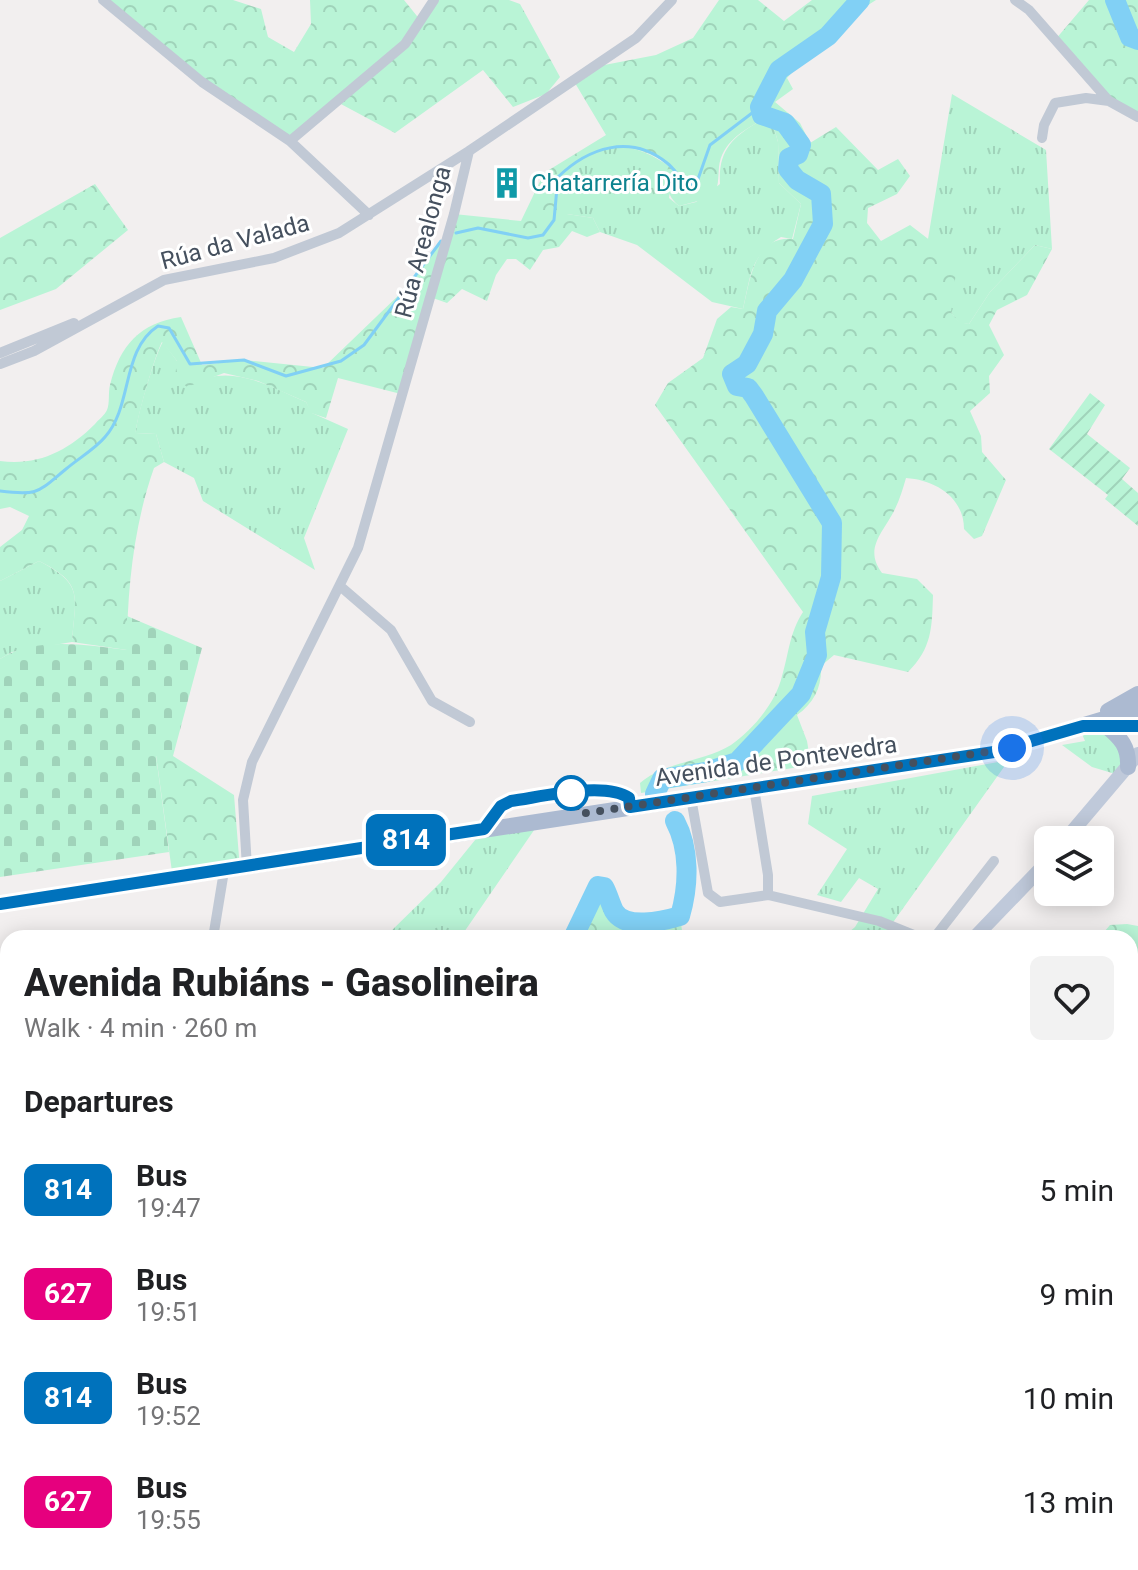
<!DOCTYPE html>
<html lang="en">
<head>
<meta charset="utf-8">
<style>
	body { margin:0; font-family:Roboto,sans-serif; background:#f2f2f2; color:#202124; height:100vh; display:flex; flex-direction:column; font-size:30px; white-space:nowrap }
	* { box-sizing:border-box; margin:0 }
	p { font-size:26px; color:#757577 }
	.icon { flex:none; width:44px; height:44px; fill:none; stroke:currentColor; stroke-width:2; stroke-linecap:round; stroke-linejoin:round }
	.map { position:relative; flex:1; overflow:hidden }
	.side { position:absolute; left:0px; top:930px; width:1138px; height:640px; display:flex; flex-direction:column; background:#fff; border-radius:24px 24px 0 0; box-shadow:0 4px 20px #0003 }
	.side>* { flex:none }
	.badge { padding:0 16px; border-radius:12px; font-size:28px; line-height:52px }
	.tools { position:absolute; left:1034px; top:826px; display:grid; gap:16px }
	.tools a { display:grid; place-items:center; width:80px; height:80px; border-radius:12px; background:#fff; box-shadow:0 4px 20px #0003; font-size:40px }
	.you { position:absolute; width:40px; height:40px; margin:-20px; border:6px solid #fff; border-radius:50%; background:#1a73e8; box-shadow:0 0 0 12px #1a73e833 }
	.map>.badge { position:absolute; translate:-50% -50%; box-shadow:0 0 0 4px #fff }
	h2 { padding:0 24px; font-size:30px; line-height:72px }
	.round { display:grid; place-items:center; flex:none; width:84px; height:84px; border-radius:12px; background:#f2f2f2 }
	.headline { display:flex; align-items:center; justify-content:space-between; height:136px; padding:0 24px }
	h1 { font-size:38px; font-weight:800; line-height:60px }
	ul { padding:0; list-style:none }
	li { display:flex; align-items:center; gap:24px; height:104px; padding:0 24px }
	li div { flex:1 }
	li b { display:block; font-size:30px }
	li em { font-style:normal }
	li .badge { min-width:88px; font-weight:700; text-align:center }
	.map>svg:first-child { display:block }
</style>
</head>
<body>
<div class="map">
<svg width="1138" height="1570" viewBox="0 0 1138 1570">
	<defs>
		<pattern id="grass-tufts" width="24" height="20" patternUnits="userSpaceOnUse" patternTransform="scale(2)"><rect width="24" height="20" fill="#b9f4d6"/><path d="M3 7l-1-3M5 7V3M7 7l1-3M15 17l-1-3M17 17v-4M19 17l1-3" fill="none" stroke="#a0d3ba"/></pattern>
		<pattern id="forest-crowns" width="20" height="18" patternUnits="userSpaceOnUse" patternTransform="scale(2)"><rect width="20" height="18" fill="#b9f4d6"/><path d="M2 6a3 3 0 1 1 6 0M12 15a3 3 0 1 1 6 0" fill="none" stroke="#a0d3ba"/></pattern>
		<pattern id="cemetery-stones" width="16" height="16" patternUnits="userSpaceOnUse" patternTransform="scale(2)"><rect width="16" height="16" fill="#b9f4d6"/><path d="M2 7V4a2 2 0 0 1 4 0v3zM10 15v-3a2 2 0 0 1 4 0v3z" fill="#a0d3ba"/></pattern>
		<pattern id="garden-furrows" width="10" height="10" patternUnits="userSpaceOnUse" patternTransform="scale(2)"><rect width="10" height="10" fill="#b9f4d6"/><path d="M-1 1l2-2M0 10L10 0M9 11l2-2" fill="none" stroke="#a0d3ba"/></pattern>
	</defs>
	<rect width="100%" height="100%" fill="#f2efef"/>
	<path fill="url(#grass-tufts)" d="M952,94l94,56 6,99 -17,-4 -45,47 -21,32 -10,-1 -8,-11 -23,-73z
		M760,121l14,7 4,14 1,41 22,21 -9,35 -11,-2c-31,19 -30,38 -38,72l-31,-7 -75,-57 -37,-13 -7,-14 -26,-4v-21l-9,-16c38,-37 72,-40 115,-8l-4,29 10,8 17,-4 24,-18c-2,-33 12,-47 40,-63z
		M163,342l14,19 30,17c34,-10 68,11 99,24l6,11 36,16 -44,109 11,32 -112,-69 -9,-23 -30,-16 -8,-28 -20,-1c-1,-10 20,-82 27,-91z
		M39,561c46,24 36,35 33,81l-60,10 -12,7v-78z
		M1083,726l38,12 1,38 -30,-9 -30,-22 23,-4 -6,-14z
		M1009,760l-120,168 17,10h-64l13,-11 23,-38 -19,-11 -18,24 -24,-7 30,-46 -39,-25 4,-28z
		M541,820l-81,118h-76l57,-56 43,-53z
		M1130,1511l8,9v50h-61l4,-8h49z"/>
	<path fill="url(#forest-crowns)" d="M103,0h130l28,9 7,28 26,15 17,-28 -1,-24h94l17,21 11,-21h77l11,4 40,73 -14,17 -33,13 -30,-37 -88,63 -56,-30 -49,38 -88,-59z
		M719,0h39l26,21 28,-21h64c-20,11 -31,31 -48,45 -14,11 -29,19 -41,33l6,11 -18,13 25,21 10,20 26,-16 42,43 20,-11 12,17 -13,18 -29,14 -1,15 14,18 29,-16 30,23 16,24 -5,40 8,10 10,2 21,-32 45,-47 17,4 -25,46 -30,15 -8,15 15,30 -15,21 1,17 -20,18 11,25 1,16 24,28 -24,56 -8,3 -10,-10c0,-31 -28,-49 -58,-51 -3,10 -6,21 -11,31 -11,23 -32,39 -13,64l35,6 16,16c-1,33 -1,53 -25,77l-74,-17 -13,11c1,21 -7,37 -24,49l10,26 4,24 -170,28 -1,-10c24,-21 63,-21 91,-38 22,-15 45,-43 51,-69 7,-23 7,-42 21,-64l-148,-207 13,-22 35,-25 14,-39 14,-12 12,2c7,-29 11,-74 50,-70l8,-35 -22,-21 -1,-41 -4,-14 -14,-7c-19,11 -38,22 -41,46 -1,12 0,19 -6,30l-34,9c-13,-11 -15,-25 -10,-42 -43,-26 -75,-22 -111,13l9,16v21l26,4 7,14 -13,5 -15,-6 -13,16 -16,3 -13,20 -14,-11h-9l-11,16 -9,26 -25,-12 -15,14 -17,-6 -29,97 -63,-16 -12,40 -15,-5 -5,-11 -48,-21 -34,-8 -37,14 -12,-10 2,-16 -15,-19c-6,10 -27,82 -26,91l20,1 8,28 -10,6c-20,56 -27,122 -27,182l-55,-8c3,-46 13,-58 -33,-81l-39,20v-34l22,-17 7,-14 -19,-9 -10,2v-48c38,5 68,-10 95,-37 3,-4 10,-9 12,-14 3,-7 1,-17 3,-25 10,-40 30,-62 71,-68l21,48 42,-5 79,8 79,-76 39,-51 9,-5 4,-22 67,7 23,-48 62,-38 -31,-52 19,-16 62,-12 37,-17z
		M1089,0h49v117l-29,-16 -54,-61z
		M95,184l33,46 -72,59 -56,21v-72z
		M156,755l17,1 61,39 6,74 -67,10z
		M604,887c3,7 5,17 10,24 12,19 48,10 66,5l3,22h-110l22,-48z
		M1127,924l11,2v56l-8,-1v-43h-31l11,-13z
		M322,1562h98l12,8h-113z
		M1010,1562h71l-4,8h-80z"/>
	<path fill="url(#cemetery-stones)" d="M127,616l75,32 -29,108h-17l13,96 -169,25v-218c36,-23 86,-14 127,-9z"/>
	<path fill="url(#garden-furrows)" d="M1090,393l15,12 -18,29 43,34 -8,11 16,14v33l-33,-27 3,-4 -59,-46z"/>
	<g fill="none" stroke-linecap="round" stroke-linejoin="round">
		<path stroke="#81d0f5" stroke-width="3" d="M456,233l22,-5 50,10 15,-3 11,-15 4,-43c30,-29 72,-44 109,-14 9,7 12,16 22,22l8,-3 13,-37 50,-38
			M0,491c39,5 38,1 66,-22 13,-11 29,-20 39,-32 28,-31 16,-87 53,-111l11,2 21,36 54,-4 42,16 55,-15 23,-16 77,-104"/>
		<path stroke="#81d0f5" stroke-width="20" d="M1115,0l15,37 8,3
			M655,794l7,-15 44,-7 31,-10 64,-68 16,-39 -2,-23 16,-55 1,-54 -78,-127 -6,-8 -11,-2 -5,-12 15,-10 16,-30 4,-23 26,-31 30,-56 -2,-30 -24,-14 -9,-11 1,-11 9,-4 3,-9 -16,-22 -23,-8 -2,-8 19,-37 49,-34 32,-36
			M573,938l25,-52 6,1c4,7 6,16 10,24 11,19 49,10 66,5 9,-31 10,-67 -5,-95
			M799,1570l6,-8"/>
		<path stroke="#c1c9d5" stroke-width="10" d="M103,0l99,82 88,59 79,74
			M1015,0l14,10 80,91 29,16
			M1042,138l2,-13 11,-22 31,-5 23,3
			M290,141l115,-97 29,-44
			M0,353l74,-30
			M0,364l34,-13 130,-71 110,-22 65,-25 130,-82
			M340,586l51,44 41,71 38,21
			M754,788l14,87v20
			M691,798l17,95 12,9 48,-7 111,26 42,17
			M247,868l-4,-68 9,-38 106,-214 96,-334 15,-63 167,-113 36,-38
			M213,938l11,-67
			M934,938l60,-77
			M0,1013l8,-3
			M0,1432l8,-6
			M55,1570l7,-8
			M184,1570l4,-8
			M563,1570l6,-8"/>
		<path stroke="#bfc9da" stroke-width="14" d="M1065,840l73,-86
			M974,938l74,-77
			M584,1570l4,-8"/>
		<path stroke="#acbad1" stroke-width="16" d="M1108,711l30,-17
			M1100,726l38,1
			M1106,726c15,12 23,21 22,41
			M0,904l994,-152 144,-43"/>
		<path stroke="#b0b3ba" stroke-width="3" d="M1130,1436l8,-7
			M962,1570l9,-8"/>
	</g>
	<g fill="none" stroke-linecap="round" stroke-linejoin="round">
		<defs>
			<path id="line" d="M0,904l484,-75 17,-23 10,-5c30,-4 94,-20 118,-3l1,9 364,-55 89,-26h55"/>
		</defs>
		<use href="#line" stroke="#fff" stroke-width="18"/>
		<use href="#line" stroke="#0072bc" stroke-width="12"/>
		<path stroke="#45505e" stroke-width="8" stroke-dasharray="0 14.4" d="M571,793l9,21 432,-66"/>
	</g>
	<defs>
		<symbol id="building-bare" viewBox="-9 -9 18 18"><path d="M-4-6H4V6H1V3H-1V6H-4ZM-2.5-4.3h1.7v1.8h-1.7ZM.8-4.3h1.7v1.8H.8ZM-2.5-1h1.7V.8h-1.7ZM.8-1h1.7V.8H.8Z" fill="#0f9aa8" stroke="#fff" stroke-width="2.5" paint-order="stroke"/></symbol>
	</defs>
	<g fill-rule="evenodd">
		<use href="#building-bare" x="485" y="161" width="44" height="44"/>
	</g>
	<circle fill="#fff" stroke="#0072bc" stroke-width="4" cx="571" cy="793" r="16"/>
	<g text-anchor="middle" stroke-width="6" stroke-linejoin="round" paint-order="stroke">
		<g font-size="24" fill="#0d838f" stroke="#fff" text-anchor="start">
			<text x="531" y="191">Chatarrería Dito</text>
		</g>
		<g font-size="24" fill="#45505e" stroke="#fff">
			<text transform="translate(235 242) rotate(-15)" y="8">Rúa da Valada</text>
			<text transform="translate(423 242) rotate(-75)" y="8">Rúa Arealonga</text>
			<text transform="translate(776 761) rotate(-8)" y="8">Avenida de Pontevedra</text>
		</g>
	</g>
</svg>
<div class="tools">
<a><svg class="icon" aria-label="layers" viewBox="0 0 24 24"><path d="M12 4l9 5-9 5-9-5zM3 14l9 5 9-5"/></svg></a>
</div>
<div class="you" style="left:1012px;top:748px"></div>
<b class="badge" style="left:406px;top:840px;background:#0072bc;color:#fff">814</b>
<section class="side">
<div class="headline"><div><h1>Avenida Rubiáns - Gasolineira</h1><p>Walk · 4 min · 260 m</p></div><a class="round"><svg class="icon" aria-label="heart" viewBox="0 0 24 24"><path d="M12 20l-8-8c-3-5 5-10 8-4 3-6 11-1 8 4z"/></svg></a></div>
<h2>Departures</h2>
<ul>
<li><span class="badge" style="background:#0072bc;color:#fff">814</span><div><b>Bus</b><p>19:47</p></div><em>5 min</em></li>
<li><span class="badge" style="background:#e6007e;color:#fff">627</span><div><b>Bus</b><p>19:51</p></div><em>9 min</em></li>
<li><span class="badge" style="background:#0072bc;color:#fff">814</span><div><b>Bus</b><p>19:52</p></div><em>10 min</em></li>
<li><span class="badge" style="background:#e6007e;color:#fff">627</span><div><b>Bus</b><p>19:55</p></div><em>13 min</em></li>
</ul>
</section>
</div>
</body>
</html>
